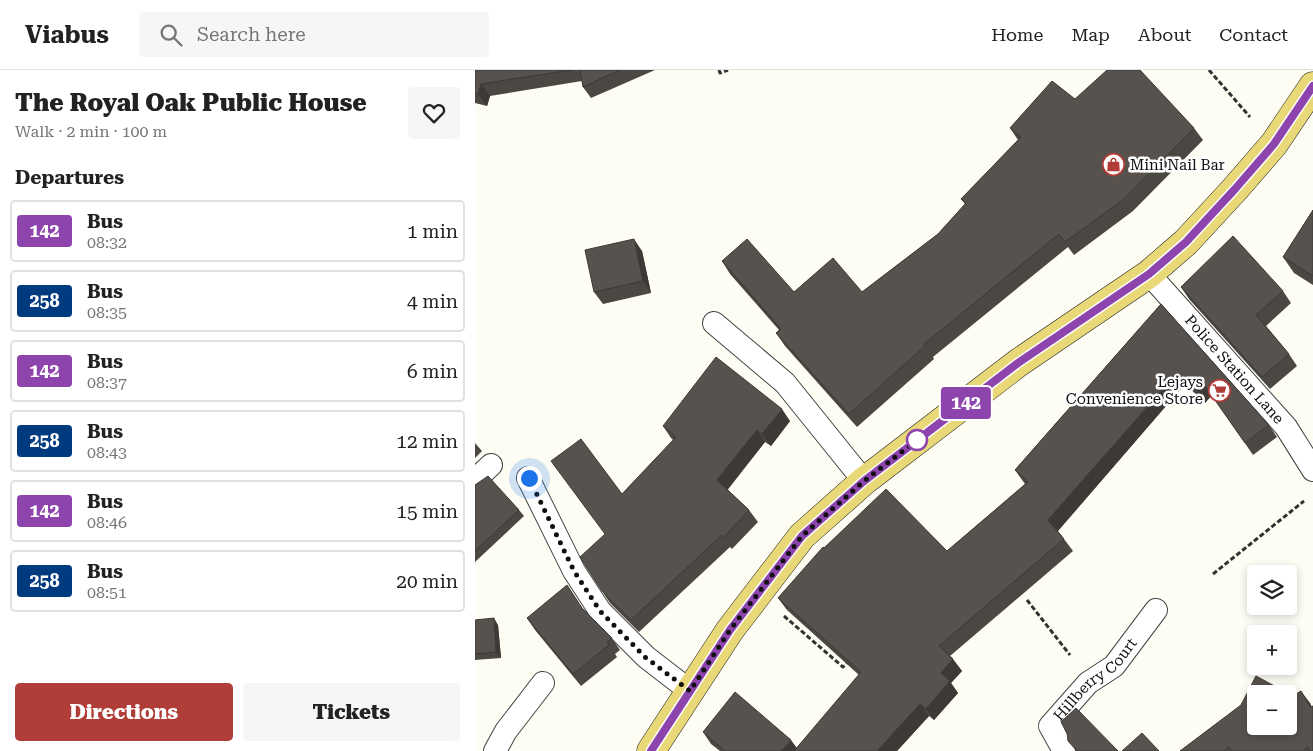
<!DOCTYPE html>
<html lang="en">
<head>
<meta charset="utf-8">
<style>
	body { margin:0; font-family:"Roboto Serif",serif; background:#f6f6f6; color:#222; height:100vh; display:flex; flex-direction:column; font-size:19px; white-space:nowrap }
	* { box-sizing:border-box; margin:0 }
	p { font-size:16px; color:#767676 }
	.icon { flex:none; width:28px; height:28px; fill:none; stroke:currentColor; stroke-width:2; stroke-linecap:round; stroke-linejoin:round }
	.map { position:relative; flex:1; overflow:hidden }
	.details { display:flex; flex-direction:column; background:#fff; width:475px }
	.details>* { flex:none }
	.badge { padding:0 10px; border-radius:4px; font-size:18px; line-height:32px }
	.fabs { position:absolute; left:772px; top:495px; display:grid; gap:10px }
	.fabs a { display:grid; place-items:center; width:50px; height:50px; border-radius:5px; background:#fff; box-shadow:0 2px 8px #0003; font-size:25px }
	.you { position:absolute; width:25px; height:25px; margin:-12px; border:4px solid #fff; border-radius:50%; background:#1a73e8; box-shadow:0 0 0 8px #1a73e833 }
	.map>.badge { position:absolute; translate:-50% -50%; box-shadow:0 0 0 2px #fff }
	h2 { padding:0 15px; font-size:19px; line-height:45px }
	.round { display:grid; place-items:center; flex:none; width:52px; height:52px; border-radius:5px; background:#f6f6f6 }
	.summary { display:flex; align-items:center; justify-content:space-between; height:85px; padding:0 15px }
	h1 { font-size:24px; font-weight:800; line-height:38px }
	.cta { display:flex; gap:10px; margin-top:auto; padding:10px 15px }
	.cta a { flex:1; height:58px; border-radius:5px; background:#b03d37; color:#fff; font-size:20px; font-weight:800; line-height:58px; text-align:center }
	.cta a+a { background:#f6f6f6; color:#222 }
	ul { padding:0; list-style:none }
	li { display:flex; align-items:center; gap:15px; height:62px; margin:0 10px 8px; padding:0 5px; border:2px solid #e0e0e0; border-radius:5px }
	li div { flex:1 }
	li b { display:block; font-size:19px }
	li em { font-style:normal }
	li .badge { min-width:55px; font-weight:700; text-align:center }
	header { display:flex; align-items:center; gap:30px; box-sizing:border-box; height:70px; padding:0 25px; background:#fff; border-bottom:1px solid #e0e0e0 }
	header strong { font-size:24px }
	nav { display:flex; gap:28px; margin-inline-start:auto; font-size:18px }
	.search { width:350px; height:45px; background:#f6f6f6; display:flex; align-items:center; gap:12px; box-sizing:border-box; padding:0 18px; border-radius:5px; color:#767676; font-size:19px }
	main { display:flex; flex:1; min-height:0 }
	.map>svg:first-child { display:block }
</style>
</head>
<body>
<header>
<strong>Viabus</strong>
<div class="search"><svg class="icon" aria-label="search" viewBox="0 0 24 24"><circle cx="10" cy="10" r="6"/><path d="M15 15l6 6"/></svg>Search here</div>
<nav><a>Home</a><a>Map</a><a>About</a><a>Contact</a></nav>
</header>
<main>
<section class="details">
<div class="summary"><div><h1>The Royal Oak Public House</h1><p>Walk · 2 min · 100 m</p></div><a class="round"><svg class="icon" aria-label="heart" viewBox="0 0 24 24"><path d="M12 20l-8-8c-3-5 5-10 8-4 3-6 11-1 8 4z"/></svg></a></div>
<h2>Departures</h2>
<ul>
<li><span class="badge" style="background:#8e44ad;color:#fff">142</span><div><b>Bus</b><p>08:32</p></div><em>1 min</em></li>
<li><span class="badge" style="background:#003b80;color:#fff">258</span><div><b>Bus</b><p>08:35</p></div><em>4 min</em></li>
<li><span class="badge" style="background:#8e44ad;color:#fff">142</span><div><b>Bus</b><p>08:37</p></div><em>6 min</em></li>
<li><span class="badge" style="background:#003b80;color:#fff">258</span><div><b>Bus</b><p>08:43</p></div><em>12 min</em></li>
<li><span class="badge" style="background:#8e44ad;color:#fff">142</span><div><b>Bus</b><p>08:46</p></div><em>15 min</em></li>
<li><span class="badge" style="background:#003b80;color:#fff">258</span><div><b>Bus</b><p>08:51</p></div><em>20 min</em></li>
</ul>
<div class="cta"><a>Directions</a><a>Tickets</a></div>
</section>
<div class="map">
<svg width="838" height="681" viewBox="0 0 838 681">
	<rect width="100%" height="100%" fill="#fefdf4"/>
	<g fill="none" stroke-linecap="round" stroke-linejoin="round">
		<defs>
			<g id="service">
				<path id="s1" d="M674,204l137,153 27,43"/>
				<path d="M239,253l71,60 79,98"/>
				<path d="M53,408l46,93 26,40 46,46 44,34"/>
				<path d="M0,410l16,-15"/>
				<path d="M20,681l11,-20 37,-48"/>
				<path id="s2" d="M589,681l-14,-25 38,-43 26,-17 42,-56"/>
			</g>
			<path id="primary" d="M176,681l79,-121 72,-94 62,-55 154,-118 131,-89 37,-32 49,-53 39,-45 39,-58"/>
		</defs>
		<use href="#service" stroke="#434343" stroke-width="24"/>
		<use href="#primary" stroke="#212121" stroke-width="29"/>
		<path stroke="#323232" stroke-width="3" stroke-dasharray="5 2.5" stroke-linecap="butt" d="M244,0l1,3 8,-3
			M734,0l41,47
			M738,504l91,-73
			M552,530l43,55
			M309,546l59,51 6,-6"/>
		<use href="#service" stroke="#fff" stroke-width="22"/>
		<use href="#primary" stroke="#e9d878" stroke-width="28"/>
	</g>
	<path fill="#4b4742" d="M0,0h180l-64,28 -8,-11 -1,-6 -92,15 -3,10 -12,-3z
		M535,58h184l9,12 -70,71 -59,44 -6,-8 -135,110 1,2 -77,68 -72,-81 -9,-13 3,-3 -49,-56 -8,-13 72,31h68l76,-58 27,-30 -4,-5 57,-59z
		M838,140v75l-19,-12 -11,-16z
		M167,181l9,42 -48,11 -9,-12z
		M706,217l102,4 8,12 -25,23 23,28 8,12 -27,23 -81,-90z
		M686,234l108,121 8,12 -24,18 -41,-60 -7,8 -20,-19 -127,147 15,20 -123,105 12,15 -11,12 7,10 -24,27 -5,-4 -32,35h-177l-9,-7 -8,-12 94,16 62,-73 -72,-65 -9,-12 46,-50 123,3 78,-67 -10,-14z
		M315,351l-19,25 -6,-4 -38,47 22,21 9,12 -26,27 -2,-2 -91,85 -29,-29 -8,-12 20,-97 51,-54 -2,-2 -8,-12z
		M0,373l7,8 -7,7z
		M0,415l44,25 5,6 -49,46z
		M109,540l28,28 8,12 -5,4 2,3 -36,29 -46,-56 -8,-12z
		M0,550l23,5 3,33 -26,2z
		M818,626l17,7 1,4 2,44h-133z"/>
	<path fill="#3d3936" d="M6,14l9,12 -3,10 -9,-12z
		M159,169l8,12 9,42 -8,-12z
		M702,303l8,11 -128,148 -9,-12z
		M728,313l9,12 -7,8 -8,-12z
		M307,339l8,12 -19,25 -9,-12z
		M282,360l8,12 -39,50 -9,-12z
		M19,548l4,7 3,33 -5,-6z
		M478,589l9,12 -11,12 7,10 -24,27 -8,-11 15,-36z
		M826,621l9,12 3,7 -3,-3z
		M445,634l9,12 -32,35h-18l-1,-1z
		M316,670l8,11h-18z"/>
	<path fill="#57524d" stroke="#3d3936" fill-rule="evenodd" d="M0,0h96l-90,14 -3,10 -3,-1z
		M105,0h40l-37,17z
		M632,0h33l54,58 -70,71 -59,43 -6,-8 -135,110 1,2 -76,68 -73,-81 5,-4 -59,-68 25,-22 47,53 39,-34 29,34 76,-58 28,-31 -5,-4 60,-62 -11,-9 42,-47 23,18z
		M838,140v66l-30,-19z
		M758,166l50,55 -27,24 33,39 -27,23 -81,-90z
		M159,169l9,42 -49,11 -9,-42z
		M686,234l108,121 -24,18 -42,-60 -6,8 -20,-18 -129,147 16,19 -125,107 14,13 -12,14 9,8 -24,28 -6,-5 -42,46 1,1h-85l67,-79 -83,-74 45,-51 1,1 62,-59 61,62 81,-69 -13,-12z
		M241,287l66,52 -20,25 -5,-4 -40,50 32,30 -25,27 -2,-2 -91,85 -29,-29 -22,-34 25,-23 -54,-73 30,-22 41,55 54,-57 -13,-11z
		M13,406l31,34 -44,41v-66z
		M92,515l15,23 30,30 -5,4 2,3 -36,29 -46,-56z
		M19,548l2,34 -21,2v-34z
		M781,606l37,20 8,-5 9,16 3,-1v45h-3l-2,-4 -5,4h-71l-3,-4 -5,4h-44l61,-46zM781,624h33v32h-33z
		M260,622l56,48 -10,11h-56l-22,-19z
		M601,638l42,43h-41l-9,-10 -1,-8 -6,-11z
		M667,663l17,18h-37z"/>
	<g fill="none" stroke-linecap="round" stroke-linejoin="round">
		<defs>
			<path id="line" d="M176,681l79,-121 72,-94 62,-55 154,-118 131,-89 37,-32 49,-53 39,-45 39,-58"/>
		</defs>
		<use href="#line" stroke="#fff" stroke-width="11"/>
		<use href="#line" stroke="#8e44ad" stroke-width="8"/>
		<path stroke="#101010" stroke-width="5" stroke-dasharray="0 9" d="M54,408l45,93 26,40 45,46 45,34 40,-61 72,-94 62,-55 53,-41"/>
	</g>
	<defs>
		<symbol id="shop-ring" viewBox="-11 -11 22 22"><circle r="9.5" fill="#fff" stroke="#b03d37" stroke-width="1.5"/><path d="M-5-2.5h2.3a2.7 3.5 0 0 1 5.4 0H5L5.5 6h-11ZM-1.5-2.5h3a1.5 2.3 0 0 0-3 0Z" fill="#b03d37"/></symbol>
		<symbol id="supermarket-ring" viewBox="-11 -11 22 22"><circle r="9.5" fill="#fff" stroke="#b03d37" stroke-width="1.5"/><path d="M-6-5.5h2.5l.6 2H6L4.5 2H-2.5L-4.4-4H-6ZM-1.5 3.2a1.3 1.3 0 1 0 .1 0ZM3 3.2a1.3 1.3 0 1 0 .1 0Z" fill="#b03d37"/></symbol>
	</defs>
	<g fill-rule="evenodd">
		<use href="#shop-ring" x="626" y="82" width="25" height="25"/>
		<use href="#supermarket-ring" x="732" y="308" width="25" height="25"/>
	</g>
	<circle fill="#fff" stroke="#8e44ad" stroke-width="2.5" cx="442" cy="370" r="10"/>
	<g text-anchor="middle" stroke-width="5" stroke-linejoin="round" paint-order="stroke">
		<g font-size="15" fill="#101010" stroke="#fff" text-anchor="start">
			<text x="655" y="100">Mini Nail Bar</text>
			<text x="728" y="317" text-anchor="end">Lejays<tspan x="728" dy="17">Convenience Store</tspan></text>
		</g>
		<g font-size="15" fill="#101010" stroke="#fff">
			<text dy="5" stroke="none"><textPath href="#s1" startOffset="128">Police Station Lane</textPath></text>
			<text dy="5" stroke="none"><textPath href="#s2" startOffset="94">Hillberry Court</textPath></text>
		</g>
	</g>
</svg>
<div class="fabs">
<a><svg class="icon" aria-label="layers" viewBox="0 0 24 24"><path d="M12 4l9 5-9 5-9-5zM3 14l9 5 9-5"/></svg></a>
<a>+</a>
<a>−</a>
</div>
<div class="you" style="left:54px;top:408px"></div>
<b class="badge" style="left:491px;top:333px;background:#8e44ad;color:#fff">142</b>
</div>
</main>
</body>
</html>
